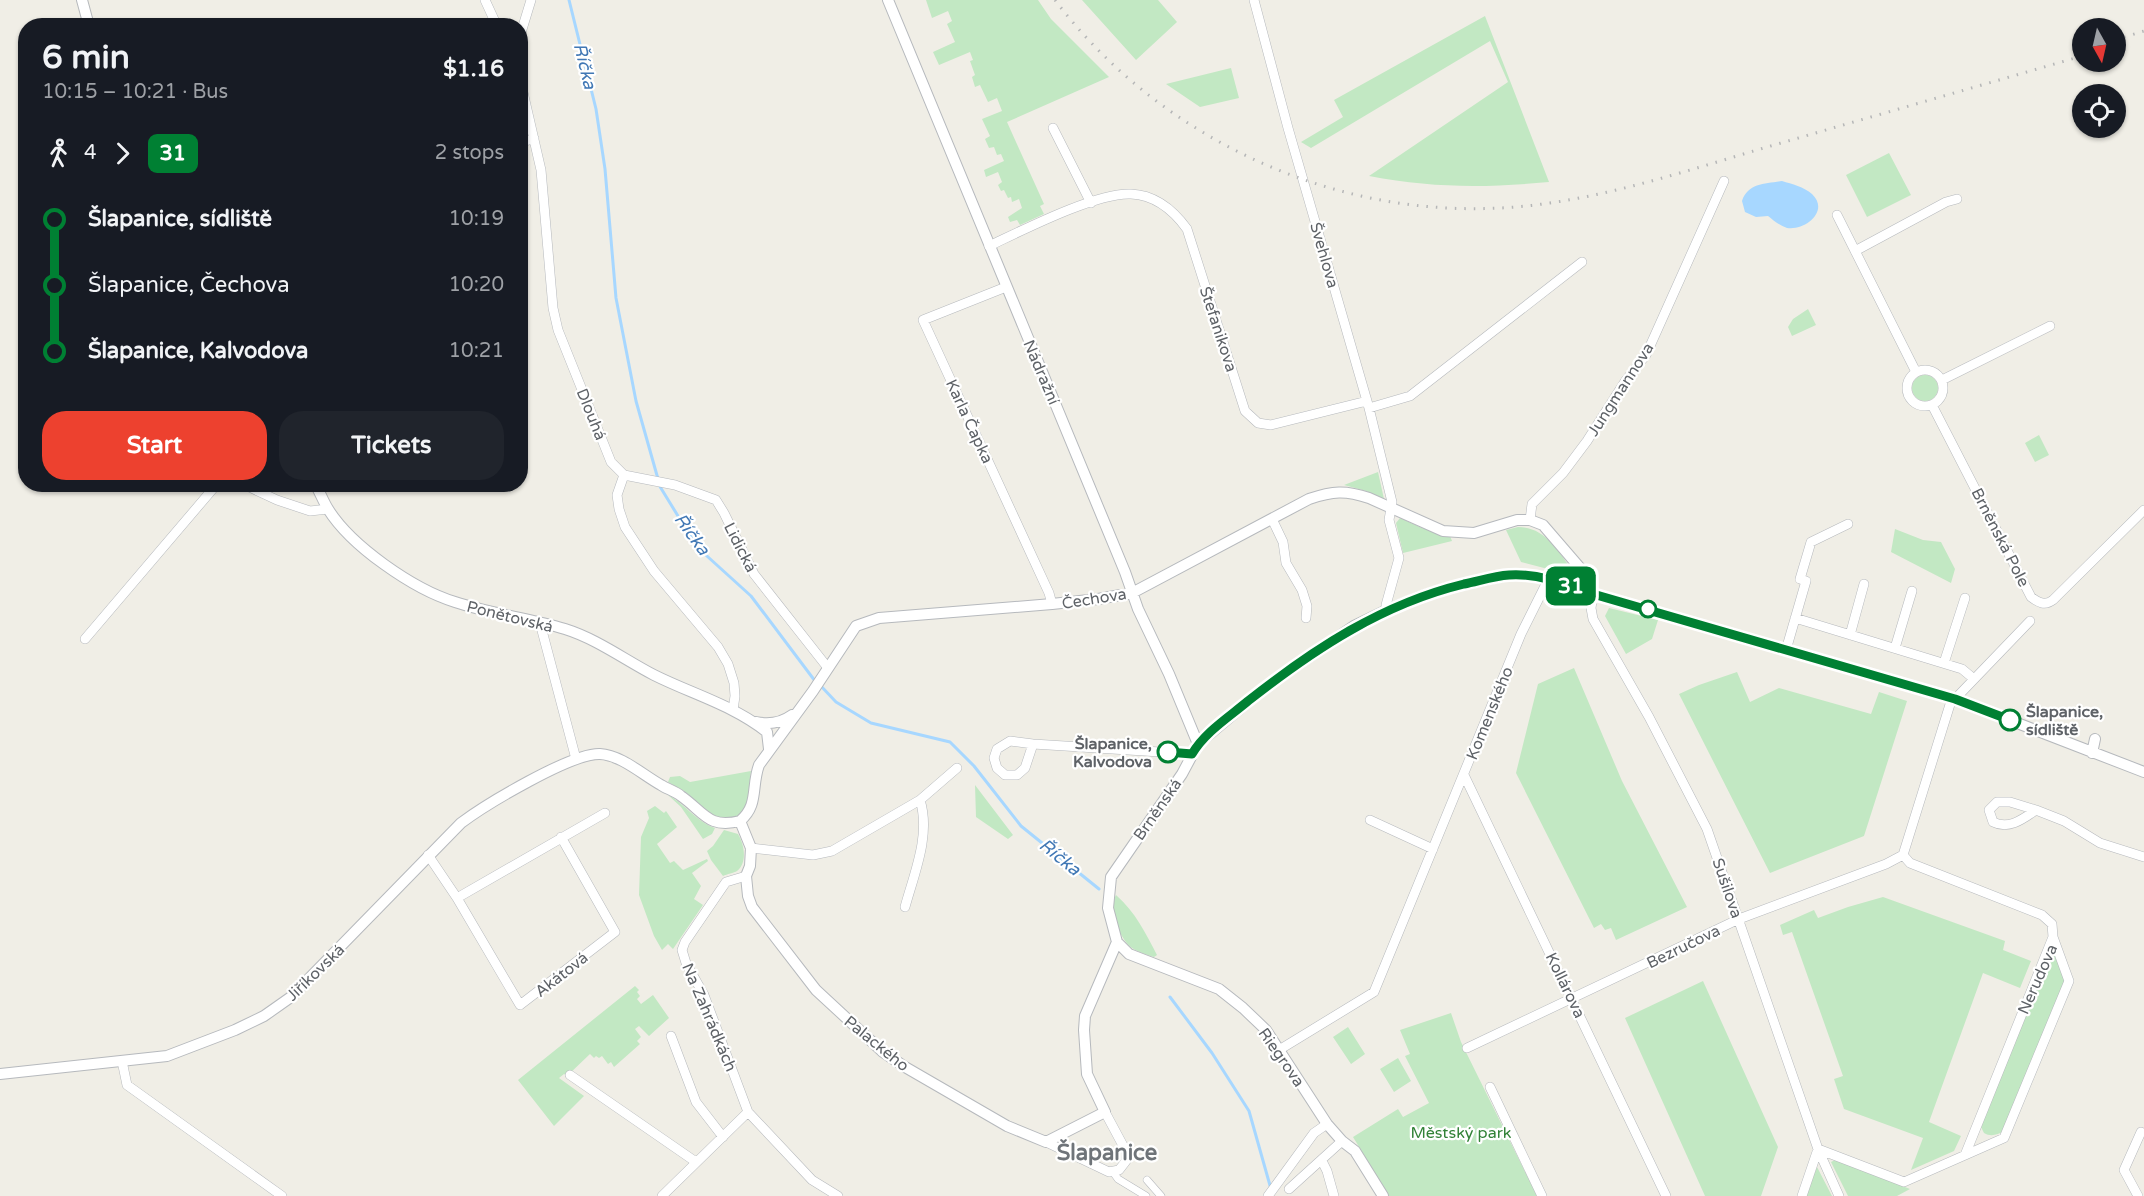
<!DOCTYPE html>
<html lang="en">
<head>
<meta charset="utf-8">
<style>
	body { margin:0; font-family:"Varela Round",sans-serif; background:#20242c; color:#f1f3f6; height:100vh; display:flex; flex-direction:column; font-size:22px; white-space:nowrap }
	* { box-sizing:border-box; margin:0 }
	p { font-size:20px; color:#9ea1a6 }
	.icon { flex:none; width:33px; height:33px; fill:none; stroke:currentColor; stroke-width:2; stroke-linecap:round; stroke-linejoin:round }
	.map { position:relative; flex:1; overflow:hidden }
	.side { position:absolute; left:18px; top:18px; width:510px; height:474px; display:flex; flex-direction:column; background:#171b24; border-radius:24px; box-shadow:0 2px 4px #0004 }
	.side>* { flex:none }
	.badge { padding:0 12px; border-radius:9px; font-size:21px; line-height:39px }
	.needle { width:39px; rotate:172deg }
	.controls { position:absolute; left:2072px; top:18px; display:grid; gap:12px }
	.controls a { display:grid; place-items:center; width:54px; height:54px; border-radius:50%; background:#171b24; box-shadow:0 2px 4px #0004; font-size:30px }
	.map>.badge { position:absolute; translate:-50% -50%; box-shadow:0 0 0 3px #fff }
	.legs { display:flex; align-items:center; gap:9px; height:66px; padding:0 24px; font-size:20px }
	.legs p { margin-inline-start:auto }
	.summary { display:flex; align-items:center; justify-content:space-between; height:102px; padding:0 24px }
	h1 { font-size:33px; font-weight:800; line-height:45px }
	.button { display:flex; gap:12px; margin-top:auto; padding:12px 24px }
	.button a { flex:1; height:69px; border-radius:24px; background:#ed412f; color:#fff; font-size:24px; font-weight:800; line-height:69px; text-align:center }
	.button a+a { background:#20242c; color:#f1f3f6 }
	ul { padding:0 24px; list-style:none }
	li { display:flex; align-items:center; gap:21px; height:66px; font-size:22px }
	li i { display:grid; place-items:center; width:9px; height:100%; margin:0 8px; background:currentColor }
	li i::after { content:''; width:15px; height:15px; margin:-8px; border:4px solid; border-radius:50%; background:#171b24 }
	li p { margin-inline-start:auto }
	li:first-child i { background:linear-gradient(#0000 50%,currentColor 0) }
	li:last-child i { background:linear-gradient(currentColor 50%,#0000 0) }
	.map>svg:first-child { display:block }
</style>
</head>
<body>
<div class="map">
<svg width="2144" height="1196" viewBox="0 0 2144 1196">
	<rect width="100%" height="100%" fill="#f0eee6"/>
	<path fill="#c2e8c3" d="M926,0h112l13,19 58,58 -102,45 37,82 -4,2 4,8 -24,11 -3,-5 -7,2 -2,-5 14,-9 -3,-9 -7,3 -1,-5 -3,1 -4,-8 -3,1 -3,-6 4,-3 -4,-10 -12,5 -2,-7 20,-9 -3,-7 -4,1 -3,-8 -5,1 -4,-9 5,-3 -8,-17 20,-8 -5,-13 -9,4 -8,-17 -5,2 -3,-10 3,-2 -5,-14 3,-1 -3,-8 -31,13 -6,-13 22,-10 -8,-18 5,-3 -4,-10 -16,7z
		M1082,0h76l19,22 -41,38z
		M1485,16l64,166c-65,6 -117,6 -180,-6l139,-94 -18,-41 -179,107 -10,-6 42,-25 -9,-17z
		M1231,68l8,30 -39,9 -34,-23z
		M1889,153l22,42 -44,22 -21,-42z
		M1808,309l8,16 -24,11 -4,-9 5,-8z
		M1912 388a13 13 0 1 1 26 0a13 13 0 1 1-26 0Z
		M2039,435l10,20 -14,7 -10,-19z
		M1378,472l6,27 -18,-8 -22,-6z
		M1400,518l22,10 28,8 2,5 -49,12 -7,-30z
		M1518,527c27,0 38,22 53,41l-1,4 -3,2 -46,-12 -15,-32z
		M1895,529l28,11 18,2 14,27 -4,14 -60,-31z
		M1609,608l49,12 -6,19 -26,15 -21,-38z
		M1574,668l48,113 65,126 -71,33 -5,-12 -6,2 -4,-6 -7,4 -78,-155 22,-89z
		M1737,672l13,30 29,-14 92,26 8,-22 28,9 -43,135 -94,37 -91,-179 20,-9z
		M751,771c-2,9 0,20 -3,28 -2,8 -6,15 -13,18 -20,8 -34,-12 -47,-23 -6,-5 -14,-8 -20,-12l2,-5 10,-1 10,6z
		M975,785l38,50 -5,4 -32,-22z
		M668,795c17,9 29,27 47,33l-3,6 -9,5 -22,-32z
		M655,806l9,7 2,-2 11,16 -20,17 13,19 4,-2 9,9 24,-11 1,2 -16,12 9,13 -7,13 9,6 -30,44 -5,-5 -6,6 -8,-14 -15,-41 2,-58 8,-19 -2,-7z
		M724,830l14,4c6,10 10,28 -1,37 -3,2 -10,3 -14,5l-12,-16 -4,-9 6,-5z
		M1116,895c20,18 29,37 41,60l-3,2c-7,-2 -16,-5 -22,-9 -13,-10 -24,-39 -16,-53z
		M1883,897l122,44 -2,9 28,11 -11,27 -37,-15 -54,149 32,14 -7,15 -43,19 12,-32 -79,-29 -10,-30 9,-3 -51,-144 -9,3 -3,-10 34,-15 4,8 30,-11z
		M2052,951h4l9,26v7l-61,147c-7,4 -13,6 -20,2l-3,-6 2,-10z
		M1703,981l75,166 -17,49h-56l-80,-178z
		M635,986l4,4 -2,2 3,4 -3,3 4,5 12,-9 16,23 -20,18 -10,-10 -4,3 6,8 -4,4 3,3 -26,23 -3,-5 -3,2 -6,-8 -3,2 -3,-2 -2,2 -4,-4 -23,22 -3,-2 -5,4 25,18 -30,30 -36,-46z
		M1451,1013l10,29 76,154h-148l-36,-59 45,-28 5,8 26,-14 -24,-47 5,-2 -10,-24z
		M1348,1027l17,27 -14,10 -18,-27z
		M1398,1058l13,23 -17,11 -14,-23z
		M1835,1160l75,29 -13,7h-49l-17,-34z
		M1817,1167l15,29h-26z"/>
	<path fill="#a7d7ff" d="M1782,181c10,3 22,6 30,13 18,17 -7,37 -25,34 -7,-2 -14,-8 -19,-12l-12,1 -11,-5 -3,-11c6,-18 23,-17 40,-20z"/>
	<g fill="none" stroke-linecap="round" stroke-linejoin="round">
		<path stroke="#a7d7ff" stroke-width="3" d="M569,0l27,109 9,60 11,129 20,103 22,78
			M659,485l38,62 54,49 64,85
			M820,685l16,17 35,21 79,19 24,24 47,60 78,63
			M1170,997l42,56 37,58 22,78"/>
		<defs>
			<path id="pedestrian" d="M1113,1172l5,7 28,17
				M1147,1180l14,16"/>
			<path id="minor" d="M485,0l12,26
				M1254,0l34,128 81,280 23,94 -3,18 10,38 -13,47 1,5
				M520,36l11,-36
				M520,79l21,91 12,138 5,22 53,132 13,13
				M1053,128l38,75
				M520,143l14,-5
				M1837,215l79,157
				M989,246c32,-15 108,-54 142,-52 24,1 43,17 56,35l58,182 13,12 13,2 96,-24
				M1855,251l91,-49 11,-3
				M1006,287l-83,33 126,273 3,11
				M1907 388a18 18 0 1 1 36 0a18 18 0 1 1-36 0Z
				M1942,380l108,-54
				M1932,405l99,192c8,6 14,9 22,3l91,-90
				M1369,408l41,-12 172,-134
				M624,475l51,10 41,15 8,13 30,61 74,94
				M624,475l-7,20 2,14 6,18 29,44 64,76 10,17 6,19 1,13 -2,14
				M243,484l34,16 33,11 18,-2
				M1272,519l11,23 3,21 16,27 5,16 -1,12
				M1530,520l2,-16 31,-31 24,-32 39,-61 20,-25 78,-174
				M1593,594l-2,14 2,11 56,98 58,112 111,320 21,47
				M1795,618l167,51 12,10
				M540,623l36,136
				M1850,635l14,-51
				M85,639l132,-155
				M1895,648l17,-57
				M1786,650l20,-69 -6,-2 11,-37 37,-18
				M1944,663l21,-65
				M1955,699l75,-78
				M1033,744l-8,24 -8,7h-12l-8,-7 -3,-10 3,-9 13,-8 23,3 159,10
				M1464,775l202,421
				M2036,810c-13,9 -27,20 -43,12l-4,-12 8,-8h13l26,8 28,11 36,22 44,14
				M1370,820l63,29
				M751,848l62,7 19,-4 88,-51 37,-32
				M428,855l29,43 63,107 95,-73 -54,-95
				M1903,855l49,-157
				M746,876l-20,6 -41,60 -3,8 4,13 18,32 44,117 64,68 26,16
				M457,898l148,-85
				M905,907c9,-33 26,-72 15,-107
				M671,1036l25,66 27,35
				M1467,1048l272,-129 147,-55 17,-9
				M1279,1050l95,-58 147,-358 28,-56
				M122,1061l5,24 155,111
				M570,1075l126,87
				M1490,1087l52,109
				M1046,1142l63,30 10,-2 7,-9 1,-8 -22,-41
				M1965,1155l88,-218
				M1322,1161l5,10 7,25
				M1289,1189l53,-48
				M662,1196l86,-84
				M1268,1196l46,-63 13,-9
				M1802,1196l16,-47 86,33 100,-44 65,-157 -16,-44 -1,-13 -10,-9 -132,-52 -7,-8
				M2138,1196l-14,-26 17,-38"/>
			<path id="tertiary" d="M82,0l7,26
				M888,0l237,572 13,37 31,65 29,70
				M315,484c5,8 8,17 13,25 23,37 85,80 127,93 36,12 74,16 110,27 32,10 60,31 89,46 38,19 79,30 113,57l2,17
				M1593,594l-6,-18 -44,-51 -13,-5h-13l-43,13 -31,-2 -74,-33c-24,-8 -36,-7 -60,1l-177,94 -34,6 -46,5 -173,14 -23,8 -43,65 -54,74c-8,22 0,40 -19,56l11,27 -1,18 -4,10 2,20 4,11 64,83 67,62 22,15 102,59 39,16 59,-30 -18,-38 -3,-44 1,-14 32,-74 -9,-34 3,-31 71,-103 16,-30 70,-59 86,-59 33,-16 30,-12 30,-10 61,-13h16l25,3 44,16 362,105 189,73
				M756,722c14,3 25,1 36,-7
				M2092,753l3,-14
				M1117,942l12,12 90,35 24,19 23,22 61,94 15,17 13,10 28,45
				M0,1074l167,-18 68,-26 29,-14 27,-19 170,-174c24,-18 110,-70 139,-69 21,1 43,21 61,31 6,4 14,6 20,11 23,16 27,33 59,25"/>
		</defs>
		<use href="#pedestrian" stroke="#b6b9bd" stroke-width="8"/>
		<use href="#minor" stroke="#b6b9bd" stroke-width="10"/>
		<use href="#tertiary" stroke="#b6b9bd" stroke-width="12"/>
		<use href="#pedestrian" stroke="#fff" stroke-width="7"/>
		<use href="#minor" stroke="#fff" stroke-width="9"/>
		<use href="#tertiary" stroke="#fff" stroke-width="10"/>
		<path stroke="#b5b6b7" stroke-width="3" stroke-dasharray="1.5 8" stroke-linecap="butt" d="M1055,0c108,143 291,225 471,206 87,-9 171,-39 255,-63 100,-29 201,-58 301,-87
			M2115,40l29,-9"/>
	</g>
	<g fill="none" stroke-linecap="round" stroke-linejoin="round">
		<defs>
			<path id="line-1" d="M1168,752l24,2c13,-22 37,-37 56,-53 66,-52 134,-97 216,-117 15,-3 30,-8 45,-9 30,-2 57,9 84,19l362,105 55,21"/>
		</defs>
		<use href="#line-1" stroke="#fff" stroke-width="14"/>
		<use href="#line-1" stroke="#008033" stroke-width="9"/>
	</g>
	<g fill="#fff" stroke="#008033" stroke-width="3">
		<circle cx="1648" cy="609" r="8"/>
		<circle cx="2010" cy="720" r="10"/>
		<circle cx="1168" cy="752" r="10"/>
	</g>
	<g text-anchor="middle" stroke-width="4.5" stroke-linejoin="round" paint-order="stroke">
		<g font-size="16" fill="#5e6267" stroke="#fff">
			<text transform="translate(1325 255) rotate(74)" y="6">Švehlova</text>
			<text transform="translate(1219 329) rotate(72)" y="6">Štefanikova</text>
			<text transform="translate(1042 372) rotate(67)" y="6">Nádražní</text>
			<text transform="translate(1620 389) rotate(-57)" y="6">Jungmannova</text>
			<text transform="translate(592 414) rotate(68)" y="6">Dlouhá</text>
			<text transform="translate(970 421) rotate(65)" y="6">Karla Čapka</text>
			<text transform="translate(2001 537) rotate(63)" y="6">Brněnská Pole</text>
			<text transform="translate(741 547) rotate(63)" y="6">Lidická</text>
			<text transform="translate(1094 598) rotate(-9)" y="6">Čechova</text>
			<text transform="translate(510 616) rotate(14)" y="6">Ponětovská</text>
			<text transform="translate(1489 713) rotate(-68)" y="6">Komenského</text>
			<text transform="translate(1157 809) rotate(-55)" y="6">Brněnská</text>
			<text transform="translate(1728 888) rotate(71)" y="6">Sušilova</text>
			<text transform="translate(1683 946) rotate(-26)" y="6">Bezručova</text>
			<text transform="translate(315 972) rotate(-44)" y="6">Jiříkovská</text>
			<text transform="translate(561 974) rotate(-38)" y="6">Akátová</text>
			<text transform="translate(2037 979) rotate(-66)" y="6">Nerudova</text>
			<text transform="translate(1566 985) rotate(64)" y="6">Kollárova</text>
			<text transform="translate(710 1017) rotate(67)" y="6">Na Zahrádkách</text>
			<text transform="translate(877 1043) rotate(39)" y="6">Palackého</text>
			<text transform="translate(1282 1057) rotate(55)" y="6">Riegrova</text>
		</g>
		<g font-size="16" font-weight="bold" fill="#5e6267" stroke="#fff" text-anchor="start">
			<text x="2026" y="717">Šlapanice,<tspan x="2026" dy="18">sídliště</tspan></text>
			<text x="1152" y="749" text-anchor="end">Šlapanice,<tspan x="1152" dy="18">Kalvodova</tspan></text>
		</g>
		<g font-size="16" fill="#328237" stroke="#fff">
			<text x="1461" y="1138">Městský park</text>
		</g>
		<g font-size="18" font-style="italic" fill="#4178b5" stroke="#fff">
			<text transform="translate(585 66) rotate(76)" y="6">Říčka</text>
			<text transform="translate(692 534) rotate(54)" y="6">Říčka</text>
			<text transform="translate(1060 857) rotate(39)" y="6">Říčka</text>
		</g>
		<g font-size="22" font-weight="bold" fill="#6f7479" stroke="#fff">
			<text x="1107" y="1160">Šlapanice</text>
		</g>
	</g>
</svg>
<div class="controls">
<a><svg class="needle" viewBox="-14 -14 28 28"><path d="M0-13l5 13h-10z" fill="#e53935"/><path d="M0 13l5-13h-10z" fill="#9ea1a6"/></svg></a>
<a><svg class="icon" aria-label="locate" viewBox="0 0 24 24"><circle cx="12" cy="12" r="6"/><path d="M12 2v4M12 18v4M2 12h4M18 12h4"/></svg></a>
</div>
<b class="badge" style="left:1571px;top:586px;background:#008033;color:#fff">31</b>
<section class="side">
<div class="summary"><div><h1>6 min</h1><p>10:15 – 10:21 · Bus</p></div><b>$1.16</b></div>
<div class="legs"><svg class="icon" aria-label="walk" viewBox="0 0 24 24"><circle cx="13" cy="4" r="2"/><path d="M13 8l-2 6 4 7M11 14l-3 7M7 12l3-4h3l4 4"/></svg>4<svg class="icon" aria-label="forward" viewBox="0 0 24 24"><path d="M9 5l7 7-7 7"/></svg><b class="badge" style="background:#008033;color:#fff">31</b><p>2 stops</p></div>
<ul>
<li><i style="color:#008033"></i><b>Šlapanice, sídliště</b><p>10:19</p></li>
<li><i style="color:#008033"></i><span>Šlapanice, Čechova</span><p>10:20</p></li>
<li><i style="color:#008033"></i><b>Šlapanice, Kalvodova</b><p>10:21</p></li>
</ul>
<div class="button"><a>Start</a><a>Tickets</a></div>
</section>
</div>
</body>
</html>
